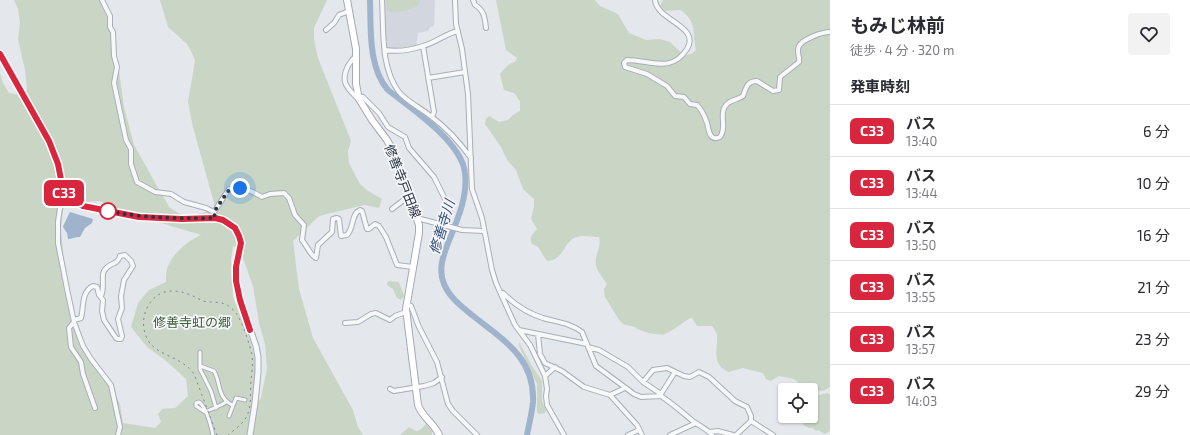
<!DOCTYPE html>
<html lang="ja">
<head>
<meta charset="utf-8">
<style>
	body { margin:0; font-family:"Exo 2","Noto Sans JP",sans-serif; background:#f2f2f3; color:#2b2b33; height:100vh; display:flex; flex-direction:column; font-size:15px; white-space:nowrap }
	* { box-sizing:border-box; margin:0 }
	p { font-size:13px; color:#7c7c81 }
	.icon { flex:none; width:22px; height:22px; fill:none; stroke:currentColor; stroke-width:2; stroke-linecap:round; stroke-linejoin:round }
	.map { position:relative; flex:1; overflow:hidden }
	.side { display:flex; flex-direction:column; background:#fff; width:360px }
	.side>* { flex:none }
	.badge { padding:0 8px; border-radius:6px; font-size:14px; line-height:26px }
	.controls { position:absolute; left:778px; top:383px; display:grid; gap:8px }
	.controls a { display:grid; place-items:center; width:40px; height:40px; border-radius:4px; background:#fff; box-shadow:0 1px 3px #0004; font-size:20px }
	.you { position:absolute; width:20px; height:20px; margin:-10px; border:3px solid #fff; border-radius:50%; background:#1a73e8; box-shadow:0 0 0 6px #1a73e833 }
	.map>.badge { position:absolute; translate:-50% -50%; box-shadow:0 0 0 2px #fff }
	h2 { padding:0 20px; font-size:15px; line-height:36px }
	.round { display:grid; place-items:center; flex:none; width:42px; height:42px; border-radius:4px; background:#f2f2f3 }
	.summary { display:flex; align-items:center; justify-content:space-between; height:68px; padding:0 20px }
	h1 { font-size:19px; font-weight:700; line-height:30px }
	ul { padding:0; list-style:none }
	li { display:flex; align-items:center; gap:12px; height:52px; padding:0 20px; border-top:1px solid #e1e1e2 }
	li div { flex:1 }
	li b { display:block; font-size:15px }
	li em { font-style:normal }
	li .badge { min-width:44px; font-weight:700; text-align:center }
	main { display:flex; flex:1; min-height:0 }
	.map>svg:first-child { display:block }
</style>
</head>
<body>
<main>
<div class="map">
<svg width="830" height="435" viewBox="0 0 830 435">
	<rect width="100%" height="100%" fill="#e4e7ec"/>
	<path fill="#d2d6de" d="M384,0h51l-1,26 -4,1 -2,4 -10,2 -2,13 -21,4 -8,-1z"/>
	<path fill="#c9d6c5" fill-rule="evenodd" d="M14,0h90l15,71 5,36 10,38 23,41 13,22 12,7 12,1 20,-7v-6l-21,-76 -5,-25 7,-41 -3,-8 -5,-9 -19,-17 -8,-27h167l-13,28v12l4,18 33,83 -3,10 1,12 11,21 8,7 14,8 -3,9 -15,-3 -45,11 -26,25 6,48 14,49 40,72 5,17 5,8h-363v-362l3,10 6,10 11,2 6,-4 1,-3 -2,-18 -7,-31 2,-16 -2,-14zM99,201l29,12 73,22c-13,6 -30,19 -34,34 -1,4 -1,9 -1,13l-17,8 -11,13 -7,24 16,20 18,13 21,19 2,17 -13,12 -13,1 -4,5 3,8 -6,6 -32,-5 -3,-19 -9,-19 -23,-30 -17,-48 -7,-44 -3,-34 2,-21 23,-6zM233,246l7,4 13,36 6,37 6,21 2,24 -6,30 -10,12 5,-48 -6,-21 -17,-44 -2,-37z
		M386,0h34l-2,6 -14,5 -13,1 -4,-2z
		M496,0h99l5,6 18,8 11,19 17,7 13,-1 11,3 7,7 8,6 7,-1 4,-4c-4,-19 1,-28 -15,-40l-16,1 -5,-5 3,-6h167v387l-7,4 -11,-1 -7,-2 -11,-9 -15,-3 -8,5 -5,-2 -3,-6 -20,-5 -15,4c-17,-8 -10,-23 -11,-37 -1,-4 -3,-6 -5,-9h-15l-5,-8h-2c-8,5 -16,12 -25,16 -6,2 -25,-2 -30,-7l-12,-3 -4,-4 -14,-23 -1,-8 3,-5c-4,-6 -10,-13 -11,-19 -2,-9 6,-18 3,-28 -7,0 -18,-3 -25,1 -11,7 -12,23 -27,23l-9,-14 -6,-3c-3,-7 0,-9 5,-15l-6,-10 3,-12v-8l-11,-10 -7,-19 -9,-10 -6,-13 -16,-23 1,-5 3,-3 10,6 9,-2 5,-5 7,-4v-10l-6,-8 -10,-3 -4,-16 8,-9 8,-4 1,-3 -11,-8z
		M389,281l10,1 5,14 -3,4 -4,-2 -4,-9 -5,-3 -1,-3z
		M519,342l13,24 10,15v20l4,9 -1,3 -6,1 -2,-2v-28l-18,-38z
		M814,393l5,2 9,-2 2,2v36l-5,3 -7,-4 -2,1 -3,-3h-4l-6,-3 1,-6 4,1c10,-11 3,-14 3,-25z
		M426,424l6,7v4h-32l9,-8 7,4 4,-1z"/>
	<path fill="#9fb4cc" d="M70,212l23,7 -1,4 -7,5 -5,9c-5,0 -9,2 -12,2l-1,-6 -4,-6c0,-1 6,-13 7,-15z"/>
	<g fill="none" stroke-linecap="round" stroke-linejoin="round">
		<path stroke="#9fb4cc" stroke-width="6" d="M370,0c1,29 -2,67 18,90 23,18 74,52 77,83 3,24 -8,48 -17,70 -5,13 -10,27 -4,41 6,14 17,22 28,31 31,25 63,42 61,87 -1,11 -4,22 -6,33"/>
		<defs>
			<path id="pedestrian" d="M200,352v17l11,22 5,17
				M200,366l14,5c7,12 3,26 18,34
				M205,412l-9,-6v-3l3,-1c7,5 12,24 14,33
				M205,412l16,-7 5,-3
				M229,416l7,-18 9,2"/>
			<path id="minor" d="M102,0l8,16v11l3,5 1,24 3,11 -3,16 12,57 5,9v15l6,18 18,10 16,2 13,8 22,6 8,4
				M382,0c2,30 -2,67 17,92 7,9 25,18 34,26 15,11 27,25 38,40
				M455,0l1,24 6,25 6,45 4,95 10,29 10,52 4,13 19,42 15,20 15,31 2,13 -1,7 1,9 17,30
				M473,0l2,5c9,5 10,13 11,23
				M655,0c2,21 46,26 32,49 -16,25 -37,11 -60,11l-3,3 1,4 22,7 20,12 8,10 9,1 6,7 7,1c5,5 8,12 10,18 2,7 2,19 13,14 8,-10 -3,-25 8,-34 4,-3 11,-4 15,-7 3,-8 4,-15 14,-15l16,10 6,-1 1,-13 19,-15c1,-5 -3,-11 0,-16 4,-7 23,-14 31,-14
				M326,30l8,-7 5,-8 10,-4
				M423,46l11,66 -2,5
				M385,50c12,2 26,0 38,-4 12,-3 22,-12 35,-15
				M356,56c-4,3 -6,7 -8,10 -8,16 -1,22 10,33
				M428,78l37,-6
				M358,96l5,1 16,16 9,14 17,10 4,11 25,29 16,32 -7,16
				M68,198l-8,10 -2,14v21l9,46 7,33 9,24 8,13 20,26 9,42 -2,8
				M392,209l17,-13
				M215,218l-1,-6 15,-23 14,-1 10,4 9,5 8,-3 14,-1 5,5 6,17 9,10 -2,15c5,6 8,15 14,18l2,-13 14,-13 1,-13 4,-1 2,1 2,17 6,-1c7,-7 4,-21 13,-25l2,1 5,18h2l6,-5 4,2 7,11 11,28 16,2
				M417,218l45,12 22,1
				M503,293c11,11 24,20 40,25 14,4 27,5 39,14l14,34 38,28 7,3 20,-1
				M407,304l4,2 8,21 18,35 11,42 5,7 24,24
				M74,320l7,-2c3,-11 0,-26 12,-32l4,1 2,8 4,5 -1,11 2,9 12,18 2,1h3l1,-3 -4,-17 4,-11 -1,-12 3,-16 9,-14 -2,-5 -6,-6 -5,1c-3,10 -11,6 -16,15 -3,5 1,17 -3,25
				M74,322l-5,6 2,19 10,15 2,12 12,34
				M345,323l13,-1 13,-8 5,-1 14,7 5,-4 11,-4
				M519,330l68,14
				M538,334l2,20 5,9 17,8 22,16 26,8 27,30 5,10
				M588,347l11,3 29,17 15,15 18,12v2c12,8 22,17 33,26 6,4 13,7 18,13
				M545,376l10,-9
				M643,382l10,-12 14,-2 17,8 6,1 9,-5 10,5 26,24 12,6 4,9v5l-15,14
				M390,389l4,2 30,-5 10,-3 8,-6
				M661,394l14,-22
				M610,395l15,-7
				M751,421l22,14
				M709,432l9,-1 15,4
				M628,435l11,-5
				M670,435l26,-12"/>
			<path id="tertiary" d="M0,54l49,87 9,23 5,26 5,8 4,3 16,6 51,10 43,2 33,-1 8,2 12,7 4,9 2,7 -5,24 -1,14 5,19 16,46 2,11v15l-3,31 -5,32"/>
			<path id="primary" d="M347,0l7,38 2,11v35l3,15 13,21 15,20 6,11 26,74v8l-13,76 12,96c4,12 16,18 21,30"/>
		</defs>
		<use href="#pedestrian" stroke="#a9aeb7" stroke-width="5"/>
		<use href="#minor" stroke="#a9aeb7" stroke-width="6"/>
		<use href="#tertiary" stroke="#a9aeb7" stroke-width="7"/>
		<use href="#primary" stroke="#a3abb8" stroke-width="8"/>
		<use href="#pedestrian" stroke="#f7f8fa" stroke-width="3"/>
		<use href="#minor" stroke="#f7f8fa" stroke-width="4"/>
		<use href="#tertiary" stroke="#f7f8fa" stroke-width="5"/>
		<use href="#primary" stroke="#fff" stroke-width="6"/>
		<path stroke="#7d8696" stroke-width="1" stroke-dasharray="2 4" stroke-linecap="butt" d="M217,435l-23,-61c-13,-19 -41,-18 -48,-38 -8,-19 4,-45 26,-45 12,0 21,5 31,10 8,2 17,0 24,4 3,2 7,5 9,8 6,8 14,32 16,42 1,8 0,16 -1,25 -1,13 2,32 -9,43 -4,4 -9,8 -14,12"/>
	</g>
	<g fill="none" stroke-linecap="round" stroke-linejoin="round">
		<defs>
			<path id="line" d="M0,54l49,87 9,23 5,26 5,8 4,3 11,5 56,11 43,2 33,-1 8,2 12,8 4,8 2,7 -5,24v14l4,19 10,30"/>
		</defs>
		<use href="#line" stroke="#fff" stroke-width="9"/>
		<use href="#line" stroke="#d7263d" stroke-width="6"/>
		<path stroke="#2b3445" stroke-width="4" stroke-dasharray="0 7.2" d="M108,211l-6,-1c40,8 72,9 113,8l-1,-6 14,-21 12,-3"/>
	</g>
	<circle fill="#fff" stroke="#d7263d" stroke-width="2" cx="108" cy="211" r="8"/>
	<g text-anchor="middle" stroke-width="3.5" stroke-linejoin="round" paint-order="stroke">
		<g font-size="13" fill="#2b3445" stroke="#f4f6f9">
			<text transform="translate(403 181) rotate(69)" y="5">修善寺戸田線</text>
		</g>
		<g font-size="13" fill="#3f6138" stroke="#f4f6f9">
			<text x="192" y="327">修善寺虹の郷</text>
		</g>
		<g font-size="14" font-style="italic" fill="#34527a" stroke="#f4f6f9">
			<text transform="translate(442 227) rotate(-73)" y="5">修善寺川</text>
		</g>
	</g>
</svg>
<div class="controls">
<a><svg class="icon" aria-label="locate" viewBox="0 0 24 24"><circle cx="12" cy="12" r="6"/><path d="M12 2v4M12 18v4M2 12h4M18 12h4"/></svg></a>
</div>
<div class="you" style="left:240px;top:188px"></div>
<b class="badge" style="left:64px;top:193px;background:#d7263d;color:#fff">C33</b>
</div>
<section class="side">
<div class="summary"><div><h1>もみじ林前</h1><p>徒歩 · 4 分 · 320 m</p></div><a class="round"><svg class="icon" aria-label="heart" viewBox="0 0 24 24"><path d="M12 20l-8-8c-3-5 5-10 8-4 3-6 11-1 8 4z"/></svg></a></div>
<h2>発車時刻</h2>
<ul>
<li><span class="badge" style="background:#d7263d;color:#fff">C33</span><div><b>バス</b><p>13:40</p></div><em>6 分</em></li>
<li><span class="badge" style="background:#d7263d;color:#fff">C33</span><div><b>バス</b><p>13:44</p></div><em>10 分</em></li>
<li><span class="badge" style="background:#d7263d;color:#fff">C33</span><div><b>バス</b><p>13:50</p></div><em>16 分</em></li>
<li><span class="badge" style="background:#d7263d;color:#fff">C33</span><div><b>バス</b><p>13:55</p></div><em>21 分</em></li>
<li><span class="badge" style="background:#d7263d;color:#fff">C33</span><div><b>バス</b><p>13:57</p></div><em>23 分</em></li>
<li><span class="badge" style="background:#d7263d;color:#fff">C33</span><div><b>バス</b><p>14:03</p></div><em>29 分</em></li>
</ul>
</section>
</main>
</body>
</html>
